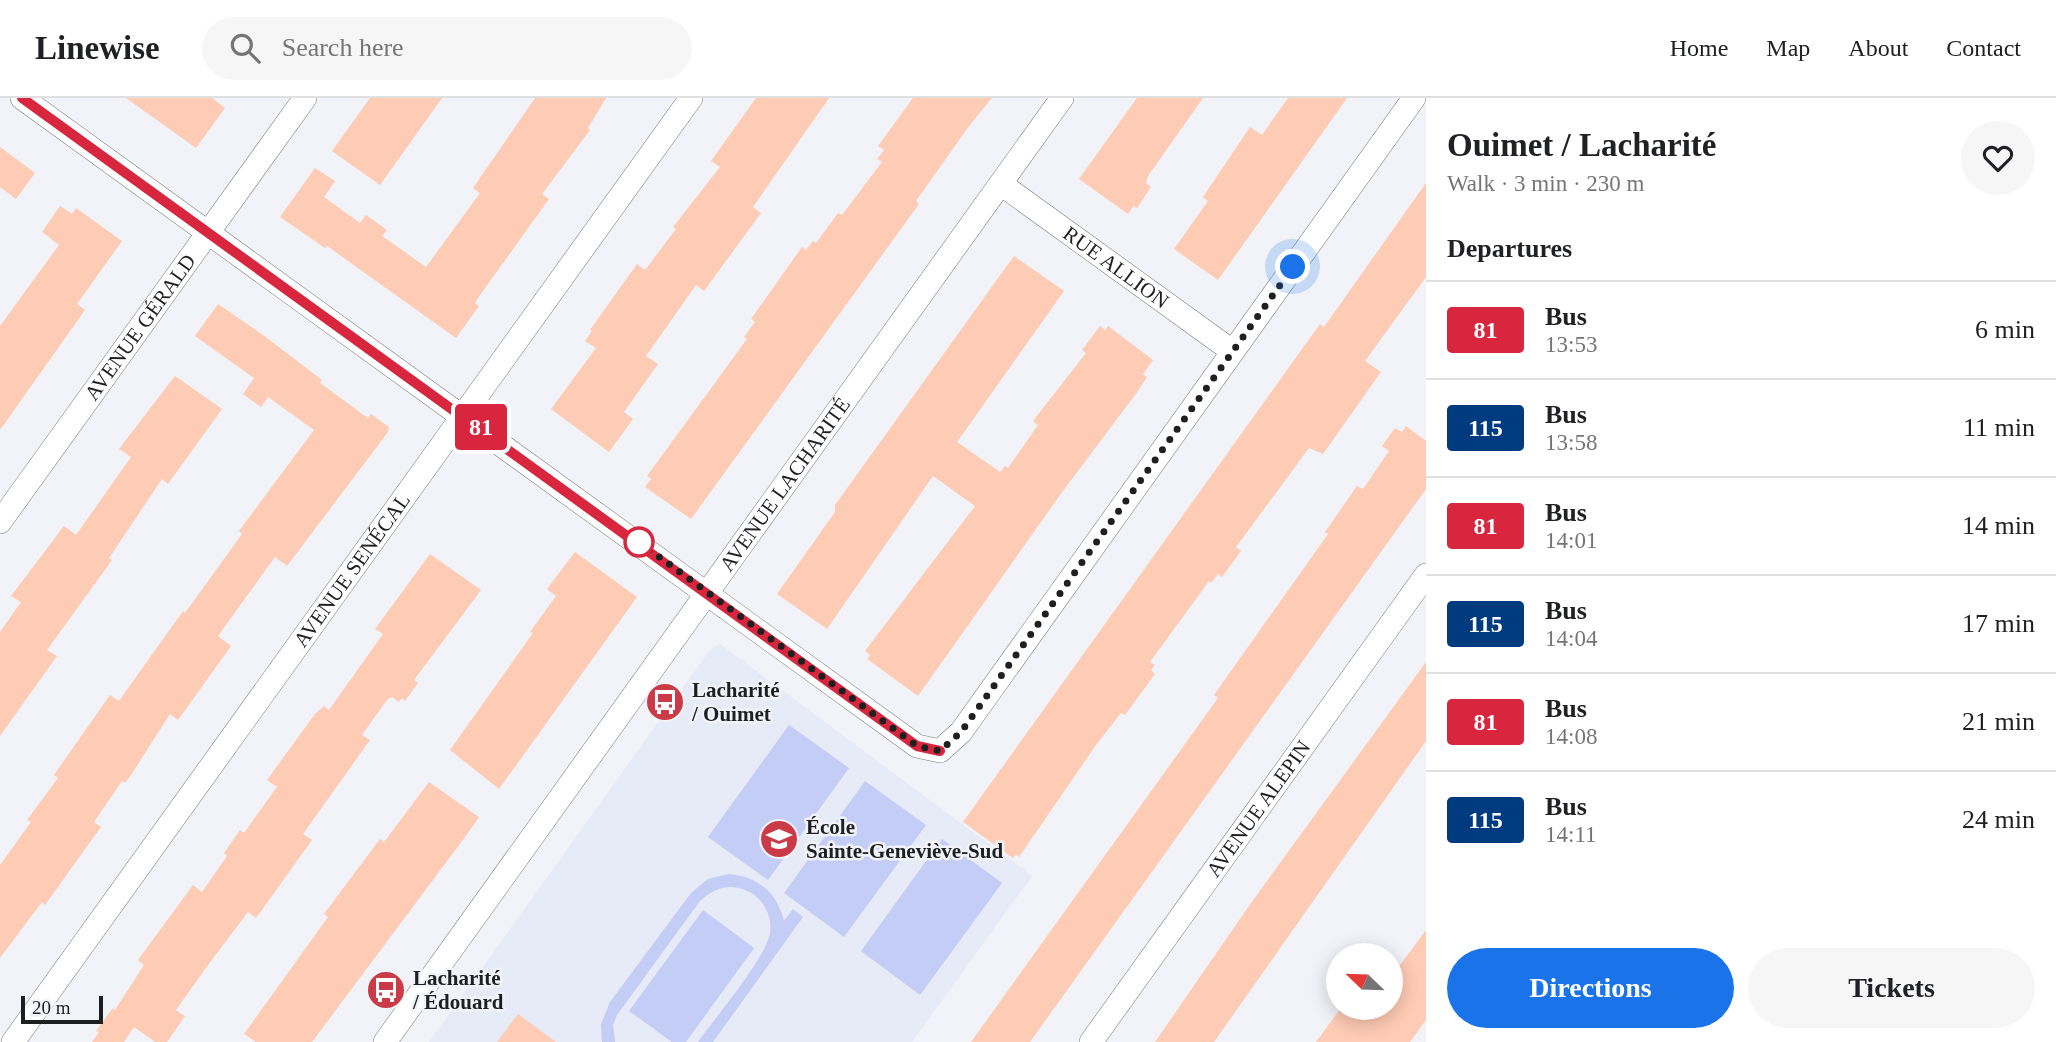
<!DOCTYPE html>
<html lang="en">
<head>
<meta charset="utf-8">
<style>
	body { margin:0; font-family:Georgia,serif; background:#f6f6f6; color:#202124; height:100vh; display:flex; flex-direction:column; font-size:26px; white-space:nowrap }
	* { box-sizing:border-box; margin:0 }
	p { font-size:23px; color:#757577 }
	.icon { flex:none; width:38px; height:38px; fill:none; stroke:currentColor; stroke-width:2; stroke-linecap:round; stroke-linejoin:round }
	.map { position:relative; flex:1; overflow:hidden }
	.details { display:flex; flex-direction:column; background:#fff; width:630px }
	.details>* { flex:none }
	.badge { padding:0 14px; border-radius:5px; font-size:24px; line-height:46px }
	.needle { width:46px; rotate:293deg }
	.fabs { position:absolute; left:1326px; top:845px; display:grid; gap:14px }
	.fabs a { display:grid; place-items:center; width:77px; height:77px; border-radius:50%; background:#fff; box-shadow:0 4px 18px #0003; font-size:35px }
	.scale { position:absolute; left:21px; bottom:18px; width:82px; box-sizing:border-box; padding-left:7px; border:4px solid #1e1f21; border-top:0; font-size:19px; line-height:24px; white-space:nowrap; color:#1e1f21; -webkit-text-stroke:5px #f1f3f8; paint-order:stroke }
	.you { position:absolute; width:35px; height:35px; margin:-18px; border:5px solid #fff; border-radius:50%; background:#1a73e8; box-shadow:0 0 0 10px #1a73e833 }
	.map>.badge { position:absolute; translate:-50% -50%; box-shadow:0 0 0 4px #fff }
	h2 { padding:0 21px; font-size:26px; line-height:63px }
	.round { display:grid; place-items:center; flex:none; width:74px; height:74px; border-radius:37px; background:#f6f6f6 }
	.overview { display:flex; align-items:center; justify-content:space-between; height:119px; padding:0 21px }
	h1 { font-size:33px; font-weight:700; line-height:52px }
	.primary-button { display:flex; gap:14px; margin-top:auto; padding:14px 21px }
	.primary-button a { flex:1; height:80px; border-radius:42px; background:#1a73e8; color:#fff; font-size:28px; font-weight:700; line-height:80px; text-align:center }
	.primary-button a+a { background:#f6f6f6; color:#202124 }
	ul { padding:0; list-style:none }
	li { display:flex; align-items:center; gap:21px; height:98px; padding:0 21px; border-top:2px solid #e0e0e0 }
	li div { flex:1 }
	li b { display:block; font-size:26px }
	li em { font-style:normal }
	li .badge { min-width:77px; font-weight:700; text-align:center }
	header { display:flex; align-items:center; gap:42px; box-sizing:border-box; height:98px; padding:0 35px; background:#fff; border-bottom:2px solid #e0e0e0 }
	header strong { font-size:33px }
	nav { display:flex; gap:38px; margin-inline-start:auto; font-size:24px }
	.search { width:490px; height:63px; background:#f6f6f6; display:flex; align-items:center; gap:18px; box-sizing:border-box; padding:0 24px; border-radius:38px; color:#757577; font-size:26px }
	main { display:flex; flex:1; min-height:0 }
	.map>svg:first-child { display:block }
</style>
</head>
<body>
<header>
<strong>Linewise</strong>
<div class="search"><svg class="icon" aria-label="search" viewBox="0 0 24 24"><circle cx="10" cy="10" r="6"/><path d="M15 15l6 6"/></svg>Search here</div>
<nav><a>Home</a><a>Map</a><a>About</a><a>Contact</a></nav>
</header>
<main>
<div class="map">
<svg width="1426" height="944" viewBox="0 0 1426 944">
	<rect width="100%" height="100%" fill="#f1f3f8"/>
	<path fill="#e7eaf7" d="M720,546l312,232 -120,166h-483l281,-392z"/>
	<path fill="#c3cdf5" d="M789,627l60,43 -81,112 -60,-43z
		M865,683l61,44 -82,112 -60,-44z
		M942,741l60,44 -82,112 -59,-44z
		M729,776c29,3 48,18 55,47l9,-12 10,8 -90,125h-15c16,-23 68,-84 72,-109 3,-18 -8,-37 -25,-43 -17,-7 -32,-1 -45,11l-83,114 -4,10 2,17h-13l-1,-18 9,-22 81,-109 17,-14z
		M703,812l51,38 -68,94h-14l-43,-31z"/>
	<path fill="#fecbb5" d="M126,0h86l13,10 -29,40z
		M370,0h72l-62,87 -48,-34z
		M535,0h71l-18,30 2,2 -48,64 7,5 -69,96 -5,8 4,3 -23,32 -129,-92 -2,2 -45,-31 35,-49 20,13 -11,16 36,26 6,-8 21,15 -5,6 44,31 54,-74 -7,-5z
		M756,0h73l-76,109 8,6 -57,78 -8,-6 -50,71 12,8 -34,48 9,7 -24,33 -58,-43 45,-61 -11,-7 7,-10 -2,-1 47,-66 8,6 31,-41 -3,-2 47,-60 -9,-6z
		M913,0h79l-23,28 -53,75 3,3 -228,315 -46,-32 6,-8 -4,-3 100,-137 -3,-2 11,-15 -4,-3 51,-72 4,3 7,-9 3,2 22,-30 4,2 40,-53 -5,-3 7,-9 -6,-4z
		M1137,0h66l-55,78 -2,7 5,4 -14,21 -3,-2 -6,8 -49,-35z
		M1288,0h59l-129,182 -44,-31 34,-48 -5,-4 47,-70 12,8z
		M0,49l35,26 -19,26 -16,-12z
		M1426,85v94l-61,84 16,11 -58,82 -14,-6 -73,99 5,4 -19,26 -4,-3 -7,9 -2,-2 -59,81 5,3 -4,5 4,4 -30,41 -4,-2 -25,32 -77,112 -3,-3 -3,4 -50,-36 357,-498 4,3z
		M60,108l12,8 4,-6 46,33 -45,63 8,6 -85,120v-104l59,-81 -17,-13z
		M1014,158l50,35 -107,151 43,30 5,-6 3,2 30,-43 -5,-4 53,-68 -4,-3 18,-24 5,4 3,-4 45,34 -10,14 4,3 -12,18 -75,100 -142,201 -51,-37 3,-4 -5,-4 110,-145 -42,-30 -106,153 -50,-35 58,-82v-7z
		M218,206l45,31 59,45 -2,3 48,35 3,-4 18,13 -1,5 -101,134 -12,-9 -57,79 13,10 -53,74 -8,-6 -37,58 -8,11 -3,-2 -28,41 7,5 -56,78 -3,-3 -42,56v-93l31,-43 -4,-2 31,-42 -4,-3 56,-80 9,6 64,-90 2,2 57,-79 -3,-3 75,-101 -46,-33 -7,10 -18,-13 11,-16 -59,-42z
		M175,278l47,33 -54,75 -6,-5 -53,79 3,2 -65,90 10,6 -57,80v-104l21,-30 -10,-6 53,-70 12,9 55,-78 -12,-8z
		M1406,328l20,15v48l-396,553h-59l247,-344 -4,-3 114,-161 -3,-2 32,-46 6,3 26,-38 -7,-5 13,-18 7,4z
		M575,454l62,45 -138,192 -49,-39 83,-117 -3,-1 26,-36 -9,-7z
		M430,456l51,36 -67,90 4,3 -13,18 -3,-3 -3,4 -7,-5 -5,3 -25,35 8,5 -67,94 9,6 -56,78 -8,-6 -40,53 -32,45 9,6 -18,26h-12l-21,-15 -10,15h-32l7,-10 -3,-1 17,-23 2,2 29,-45 -6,-5 55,-75 9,7 25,-36 -3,-3 16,-23 4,3 33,-46 -10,-7 48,-66 9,-8 5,4 54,-76 -8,-5z
		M1426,564v79l-212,301h-59l96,-139z
		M429,684l50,35 -11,16 -156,209h-56l-12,-8 84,-117 -4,-3 56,-75 4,3z
		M1426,832v90l-16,22h-94l25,-34h50v-31z
		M518,916l38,28h-59z"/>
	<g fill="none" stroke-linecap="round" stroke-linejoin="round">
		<defs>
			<g id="minor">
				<path d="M22,0l895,648 23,5 21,-19 453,-634"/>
				<path id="s1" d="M1001,86l231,167"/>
				<path id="s2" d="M0,424l305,-424"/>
				<path id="s3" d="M13,944l678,-944"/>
				<path id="s4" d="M385,944l677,-944"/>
				<path id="s5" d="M1091,944l335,-467"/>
			</g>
		</defs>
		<use href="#minor" stroke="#78797e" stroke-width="24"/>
		<use href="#minor" stroke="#fff" stroke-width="23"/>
	</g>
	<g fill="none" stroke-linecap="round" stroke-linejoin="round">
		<defs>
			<path id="line" d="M22,0l895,648 23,5"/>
		</defs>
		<use href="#line" stroke="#fff" stroke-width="16"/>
		<use href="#line" stroke="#d7263d" stroke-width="10"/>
		<path stroke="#1e1f21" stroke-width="7" stroke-dasharray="0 12.6" d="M639,444l278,204 23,5 21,-19 332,-465"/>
	</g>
	<defs>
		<symbol id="bus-disc" viewBox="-11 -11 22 22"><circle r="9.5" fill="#cb3b47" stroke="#f1f3f8"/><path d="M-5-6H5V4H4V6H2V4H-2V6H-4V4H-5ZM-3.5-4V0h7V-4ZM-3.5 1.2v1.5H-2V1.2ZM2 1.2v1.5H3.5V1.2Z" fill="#fff"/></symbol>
		<symbol id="school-disc" viewBox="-11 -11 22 22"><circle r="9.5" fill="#cb3b47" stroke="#f1f3f8"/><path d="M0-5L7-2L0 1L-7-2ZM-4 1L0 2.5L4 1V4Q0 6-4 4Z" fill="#fff"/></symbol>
	</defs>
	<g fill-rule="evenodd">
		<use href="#bus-disc" x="643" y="582" width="44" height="44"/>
		<use href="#school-disc" x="757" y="719" width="44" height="44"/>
		<use href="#bus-disc" x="364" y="870" width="44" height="44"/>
	</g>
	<circle fill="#fff" stroke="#d7263d" stroke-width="3.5" cx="639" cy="444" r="14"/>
	<g text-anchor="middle" stroke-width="5" stroke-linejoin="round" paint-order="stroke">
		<g font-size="21" fill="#1e1f21" stroke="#f1f3f8">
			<text dy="7" stroke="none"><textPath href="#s1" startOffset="142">RUE ALLION</textPath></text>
			<text dy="7" stroke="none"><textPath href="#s2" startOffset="240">AVENUE GÉRALD</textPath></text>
			<text dy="7" stroke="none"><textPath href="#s4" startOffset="686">AVENUE LACHARITÉ</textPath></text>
			<text dy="7" stroke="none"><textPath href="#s3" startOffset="581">AVENUE SENÉCAL</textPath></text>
			<text dy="7" stroke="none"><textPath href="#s5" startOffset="287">AVENUE ALEPIN</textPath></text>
		</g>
		<g font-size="21" font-weight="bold" fill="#1e1f21" stroke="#f1f3f8" text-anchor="start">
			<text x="692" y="599">Lacharité<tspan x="692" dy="24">/ Ouimet</tspan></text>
			<text x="806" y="736">École<tspan x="806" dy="24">Sainte-Geneviève-Sud</tspan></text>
			<text x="413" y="887">Lacharité<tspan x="413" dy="24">/ Édouard</tspan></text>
		</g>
	</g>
</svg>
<div class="fabs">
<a><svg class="needle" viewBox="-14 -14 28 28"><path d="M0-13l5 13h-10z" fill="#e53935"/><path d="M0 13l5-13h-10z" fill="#757577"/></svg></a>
</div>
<div class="scale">20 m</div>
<div class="you" style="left:1293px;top:169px"></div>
<b class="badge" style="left:481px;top:329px;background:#d7263d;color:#fff">81</b>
</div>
<section class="details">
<div class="overview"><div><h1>Ouimet / Lacharité</h1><p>Walk · 3 min · 230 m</p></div><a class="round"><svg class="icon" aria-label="heart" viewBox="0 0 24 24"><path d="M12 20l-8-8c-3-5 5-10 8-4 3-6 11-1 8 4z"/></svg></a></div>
<h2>Departures</h2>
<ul>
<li><span class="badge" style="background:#d7263d;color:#fff">81</span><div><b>Bus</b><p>13:53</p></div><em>6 min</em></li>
<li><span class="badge" style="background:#003b80;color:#fff">115</span><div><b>Bus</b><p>13:58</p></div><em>11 min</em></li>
<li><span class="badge" style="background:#d7263d;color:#fff">81</span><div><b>Bus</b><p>14:01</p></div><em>14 min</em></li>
<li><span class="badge" style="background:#003b80;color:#fff">115</span><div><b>Bus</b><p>14:04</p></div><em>17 min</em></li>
<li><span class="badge" style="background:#d7263d;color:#fff">81</span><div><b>Bus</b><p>14:08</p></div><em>21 min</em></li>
<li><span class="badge" style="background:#003b80;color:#fff">115</span><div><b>Bus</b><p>14:11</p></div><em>24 min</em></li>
</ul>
<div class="primary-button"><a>Directions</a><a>Tickets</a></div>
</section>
</main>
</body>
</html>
